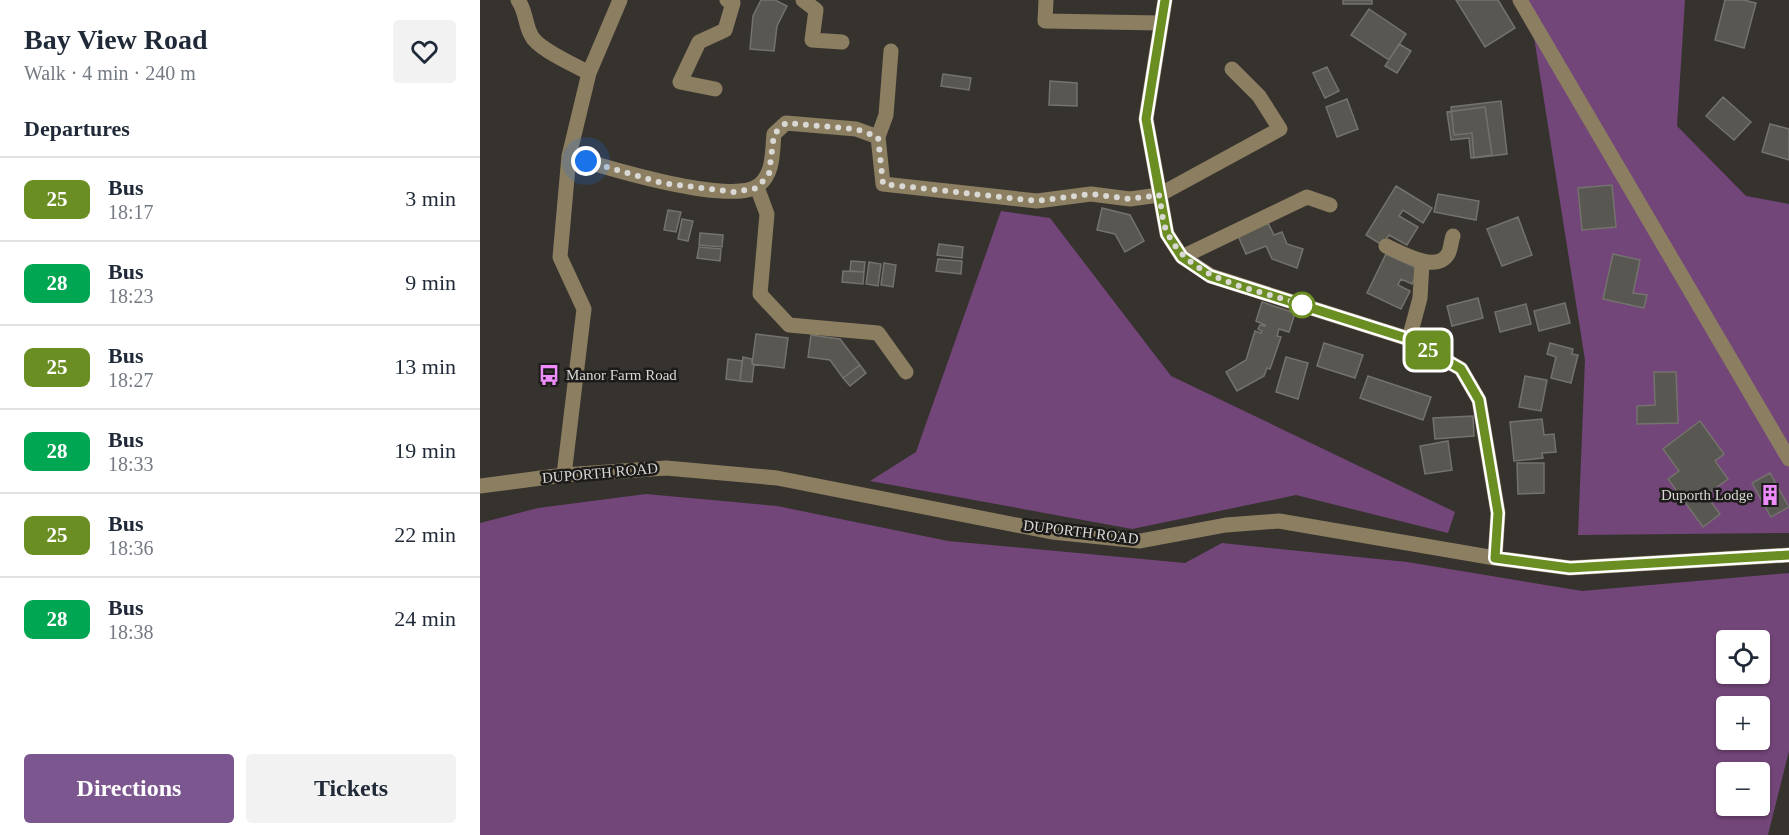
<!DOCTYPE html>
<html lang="en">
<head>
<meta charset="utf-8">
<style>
	body { margin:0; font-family:"Times New Roman",serif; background:#f2f2f3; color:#1f2937; height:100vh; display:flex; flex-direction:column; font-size:22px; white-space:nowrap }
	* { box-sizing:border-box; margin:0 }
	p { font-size:20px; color:#747a83 }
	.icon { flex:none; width:33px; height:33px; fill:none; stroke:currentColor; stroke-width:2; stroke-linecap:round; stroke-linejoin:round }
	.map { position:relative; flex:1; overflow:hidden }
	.sheet { display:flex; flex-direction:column; background:#fff; width:480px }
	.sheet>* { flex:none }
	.badge { padding:0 12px; border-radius:9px; font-size:21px; line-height:39px }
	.fabs { position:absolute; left:1236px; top:630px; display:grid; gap:12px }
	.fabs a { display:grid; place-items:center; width:54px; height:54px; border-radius:6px; background:#fff; box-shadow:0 2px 4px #0004; font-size:30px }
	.you { position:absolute; width:30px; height:30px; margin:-15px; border:4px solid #fff; border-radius:50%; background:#1a73e8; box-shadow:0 0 0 9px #1a73e833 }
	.map>.badge { position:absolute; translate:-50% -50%; box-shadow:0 0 0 3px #fff }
	h2 { padding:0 24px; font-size:22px; line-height:54px }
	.round { display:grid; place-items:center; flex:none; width:63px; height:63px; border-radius:6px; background:#f2f2f3 }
	.headline { display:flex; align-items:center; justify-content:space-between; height:102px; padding:0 24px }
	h1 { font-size:28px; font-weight:700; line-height:45px }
	.action { display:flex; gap:12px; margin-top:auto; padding:12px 24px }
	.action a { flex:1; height:69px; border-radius:6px; background:#7c568f; color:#fff; font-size:24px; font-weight:700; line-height:69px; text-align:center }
	.action a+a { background:#f2f2f3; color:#1f2937 }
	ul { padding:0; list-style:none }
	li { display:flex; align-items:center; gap:18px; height:84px; padding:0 24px; border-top:2px solid #e0e1e3 }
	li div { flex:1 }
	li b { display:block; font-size:22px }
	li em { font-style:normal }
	li .badge { min-width:66px; font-weight:700; text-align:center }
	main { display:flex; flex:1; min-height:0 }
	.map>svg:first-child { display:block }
</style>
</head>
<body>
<main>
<section class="sheet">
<div class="headline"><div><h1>Bay View Road</h1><p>Walk · 4 min · 240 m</p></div><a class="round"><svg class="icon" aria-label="heart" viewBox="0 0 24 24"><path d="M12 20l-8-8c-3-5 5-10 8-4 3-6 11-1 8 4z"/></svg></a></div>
<h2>Departures</h2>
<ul>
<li><span class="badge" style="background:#6b8e23;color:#fff">25</span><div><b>Bus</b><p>18:17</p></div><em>3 min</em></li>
<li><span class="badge" style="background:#00a651;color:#fff">28</span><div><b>Bus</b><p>18:23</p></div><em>9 min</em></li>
<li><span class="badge" style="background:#6b8e23;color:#fff">25</span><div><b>Bus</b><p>18:27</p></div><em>13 min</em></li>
<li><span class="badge" style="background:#00a651;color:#fff">28</span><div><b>Bus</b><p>18:33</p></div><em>19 min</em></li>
<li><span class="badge" style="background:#6b8e23;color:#fff">25</span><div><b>Bus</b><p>18:36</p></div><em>22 min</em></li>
<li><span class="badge" style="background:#00a651;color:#fff">28</span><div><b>Bus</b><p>18:38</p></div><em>24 min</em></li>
</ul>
<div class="action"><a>Directions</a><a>Tickets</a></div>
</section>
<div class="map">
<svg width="1309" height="835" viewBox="0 0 1309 835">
	<rect width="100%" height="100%" fill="#36332f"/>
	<path fill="#734679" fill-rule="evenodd" d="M1040,0h165l-8,126 69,70 43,8v329l-211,2 7,-175 -54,-342z
		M521,211l49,7 121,158 284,136 -7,21 -152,-38 -164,34 -262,-48 46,-29z
		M166,494l131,12 171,35 237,22 37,-20 185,19 175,29 207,-18v178l-21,84h-1288v-312l58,-15zM1280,640v34h-34v-34zM1280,706v34h-34v-34zM1280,772v34h-34v-34z"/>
	<path fill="#595752" stroke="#74726d" stroke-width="1.5" d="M281,0h14l12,6 -10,20 -3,25 -24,-2 3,-33z
		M863,0h29v4h-29z
		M976,0h42l17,28 -30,19z
		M1245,0h19l12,3 -12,45 -29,-8z
		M889,9l37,25 -17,26 -38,-25z
		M919,44l12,7 -14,22 -12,-7z
		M847,67l12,24 -14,7 -12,-25z
		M463,74l28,4 -2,12 -28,-4z
		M570,81l27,2v23l-28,-1z
		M1243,97l28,25 -17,18 -28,-24z
		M867,99l11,30 -21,8 -11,-30z
		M1021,101l6,53 -33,4 -2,-25 -18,2 -3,-28z
		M1005,107l7,48 -21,3 -2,-20 -18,2 -4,-28z
		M1290,124l19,5v31l-27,-8z
		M1132,185l4,42 -34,3 -4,-42z
		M916,186l36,22 -9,15 -20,-13 -4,6 19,11 -11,18 -18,-10 -7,10 -16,-10z
		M958,194l41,7 -3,19 -42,-8z
		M622,208l28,7 14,26 -19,11 -10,-18 -18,-4z
		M188,210l13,2 -5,20 -12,-2z
		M1038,217l14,38 -30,11 -15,-37z
		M202,219l11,2 -5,20 -10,-2z
		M788,223l6,12 8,-3 5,12 16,5 -6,19 -25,-9 -6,-13 -20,8 -8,-18z
		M220,233l23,2 -1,12 -23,-2z
		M459,244l24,3 -1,11 -25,-3z
		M219,247l22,2 -1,12 -23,-3z
		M906,254l33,15 -7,15 -11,-5 -3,6 12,6 -9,18 -34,-16z
		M1133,254l27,6 -7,33 14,2 -3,13 -41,-9z
		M458,259l24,2 -1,13 -25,-3z
		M371,261l14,1 -1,10 -14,-1z
		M389,262l12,2 -3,22 -12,-2z
		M404,263l12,2 -3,22 -12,-2z
		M363,271l21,1 -1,12 -21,-2z
		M998,298l5,20 -31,8 -5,-20z
		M782,302l33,11 -6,19 -10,-3 -2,7 4,1 -11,32 -3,-1 -3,8 -27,15 -11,-19 20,-12 9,-29 6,2 1,-2 -4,-2 2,-4 5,1v-1l-9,-4z
		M1085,303l5,20 -31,8 -5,-20z
		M1046,304l5,20 -31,8 -5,-20z
		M276,334l32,4 -4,30 -32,-4z
		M331,335l29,4 20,26 -17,13 -13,-18 -22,-3z
		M844,343l39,12 -8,23 -38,-12z
		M1070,343l23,6 -1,5 6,1 -7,28 -20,-5 5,-21 -9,-3z
		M263,357l9,2v5h2l-2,18 -12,-1z
		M806,357l22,6 -10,36 -22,-7z
		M248,359l14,2 -2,20 -14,-2z
		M380,365l6,8 -16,13 -7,-8z
		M1174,372h22l2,51 -41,1v-18l18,-1z
		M888,376l63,21 -8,23 -63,-22z
		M1045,376l22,4 -6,31 -22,-4z
		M993,416l1,20 -39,3 -2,-21z
		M1062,419l2,16 10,-1 2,18 -14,1 1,5 -29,3 -4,-39z
		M1220,421l24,33 -9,7 13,18 -22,16 14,19 -17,13 -35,-48 11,-8 -16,-22z
		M968,441l4,29 -27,4 -5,-28z
		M1037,463h27v30l-26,1z
		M1290,473l19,34 -18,10 -19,-34z"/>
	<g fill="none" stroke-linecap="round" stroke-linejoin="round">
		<path stroke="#8c7e60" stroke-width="15" d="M38,0c8,11 7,24 13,35 6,14 44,30 58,38
			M323,0l13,10 -4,30 30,2
			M566,0l-1,21 115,2
			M685,0l-19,119 21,115 15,23 29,19 198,63 52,30 18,31 19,113 -3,45
			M1040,0l269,459
			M235,89l-35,-7 19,-40 26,-12 8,-27 -6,-3
			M398,137l8,-22 5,-64
			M89,156c32,10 165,51 190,29 15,-12 13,-33 15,-51l12,-11 70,6 22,8 5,47 154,17 54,-7 39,5 29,-4 121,-66 -21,-33 -27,-27
			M277,187l10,27 -7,80 29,31 89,8 28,39
			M906,246c14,6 50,28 62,8 3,-5 3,-13 5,-18
			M702,257l125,-60 23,8
			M929,339l11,-41 2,-35
			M84,475l20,-166 -24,-52 9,-101 20,-83 31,-73
			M0,486l84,-11 102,-7 111,10 275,54 88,9 86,-16 53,-4 216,37 75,10 219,-13"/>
	</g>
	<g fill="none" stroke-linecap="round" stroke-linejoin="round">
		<defs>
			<path id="line" d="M685,0l-19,119 21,115 15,23 28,19 199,63 52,30 18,31 19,113 -3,45 75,10 219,-13"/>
		</defs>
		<use href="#line" stroke="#fff" stroke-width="14"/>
		<use href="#line" stroke="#6b8e23" stroke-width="9"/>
		<path stroke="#d9d8d5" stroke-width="6" stroke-dasharray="0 10.8" d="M106,161l76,22 72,9 23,-4 12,-14 5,-40 12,-11 70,6 22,8 5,47 154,17 54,-7 39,5 29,-4c3,13 3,30 10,41 25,47 87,52 133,69"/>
	</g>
	<defs>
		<symbol id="bus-bare" viewBox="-9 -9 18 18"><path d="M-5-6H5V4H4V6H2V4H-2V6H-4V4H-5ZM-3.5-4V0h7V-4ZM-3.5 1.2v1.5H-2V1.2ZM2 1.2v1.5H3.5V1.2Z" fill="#ed8cfa" stroke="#1c1b19" stroke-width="2.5" paint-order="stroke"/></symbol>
		<symbol id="building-bare" viewBox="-9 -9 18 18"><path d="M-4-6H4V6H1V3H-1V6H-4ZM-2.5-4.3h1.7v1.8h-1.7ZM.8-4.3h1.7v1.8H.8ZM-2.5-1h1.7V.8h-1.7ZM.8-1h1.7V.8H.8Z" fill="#ed8cfa" stroke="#1c1b19" stroke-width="2.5" paint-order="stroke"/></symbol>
	</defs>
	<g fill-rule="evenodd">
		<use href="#bus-bare" x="54" y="360" width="30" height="30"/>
		<use href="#building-bare" x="1275" y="480" width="30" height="30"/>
	</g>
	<circle fill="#fff" stroke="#6b8e23" stroke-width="3" cx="822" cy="305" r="12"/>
	<g text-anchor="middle" stroke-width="5" stroke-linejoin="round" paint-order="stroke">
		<g font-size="15" fill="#d9d8d5" stroke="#1c1b19" text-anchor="start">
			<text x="86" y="380">Manor Farm Road</text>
			<text x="1273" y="500" text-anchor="end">Duporth Lodge</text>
		</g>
		<g font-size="15" fill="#d9d8d5" stroke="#1c1b19">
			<text transform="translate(120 473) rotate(-5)" y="5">DUPORTH ROAD</text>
			<text transform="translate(601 532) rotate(7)" y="5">DUPORTH ROAD</text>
		</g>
	</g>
</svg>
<div class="fabs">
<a><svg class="icon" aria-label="locate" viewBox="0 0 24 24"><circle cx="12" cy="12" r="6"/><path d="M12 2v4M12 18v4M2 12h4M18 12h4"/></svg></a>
<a>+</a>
<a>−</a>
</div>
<div class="you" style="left:106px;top:161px"></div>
<b class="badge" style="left:948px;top:350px;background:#6b8e23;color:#fff">25</b>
</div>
</main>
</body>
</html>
